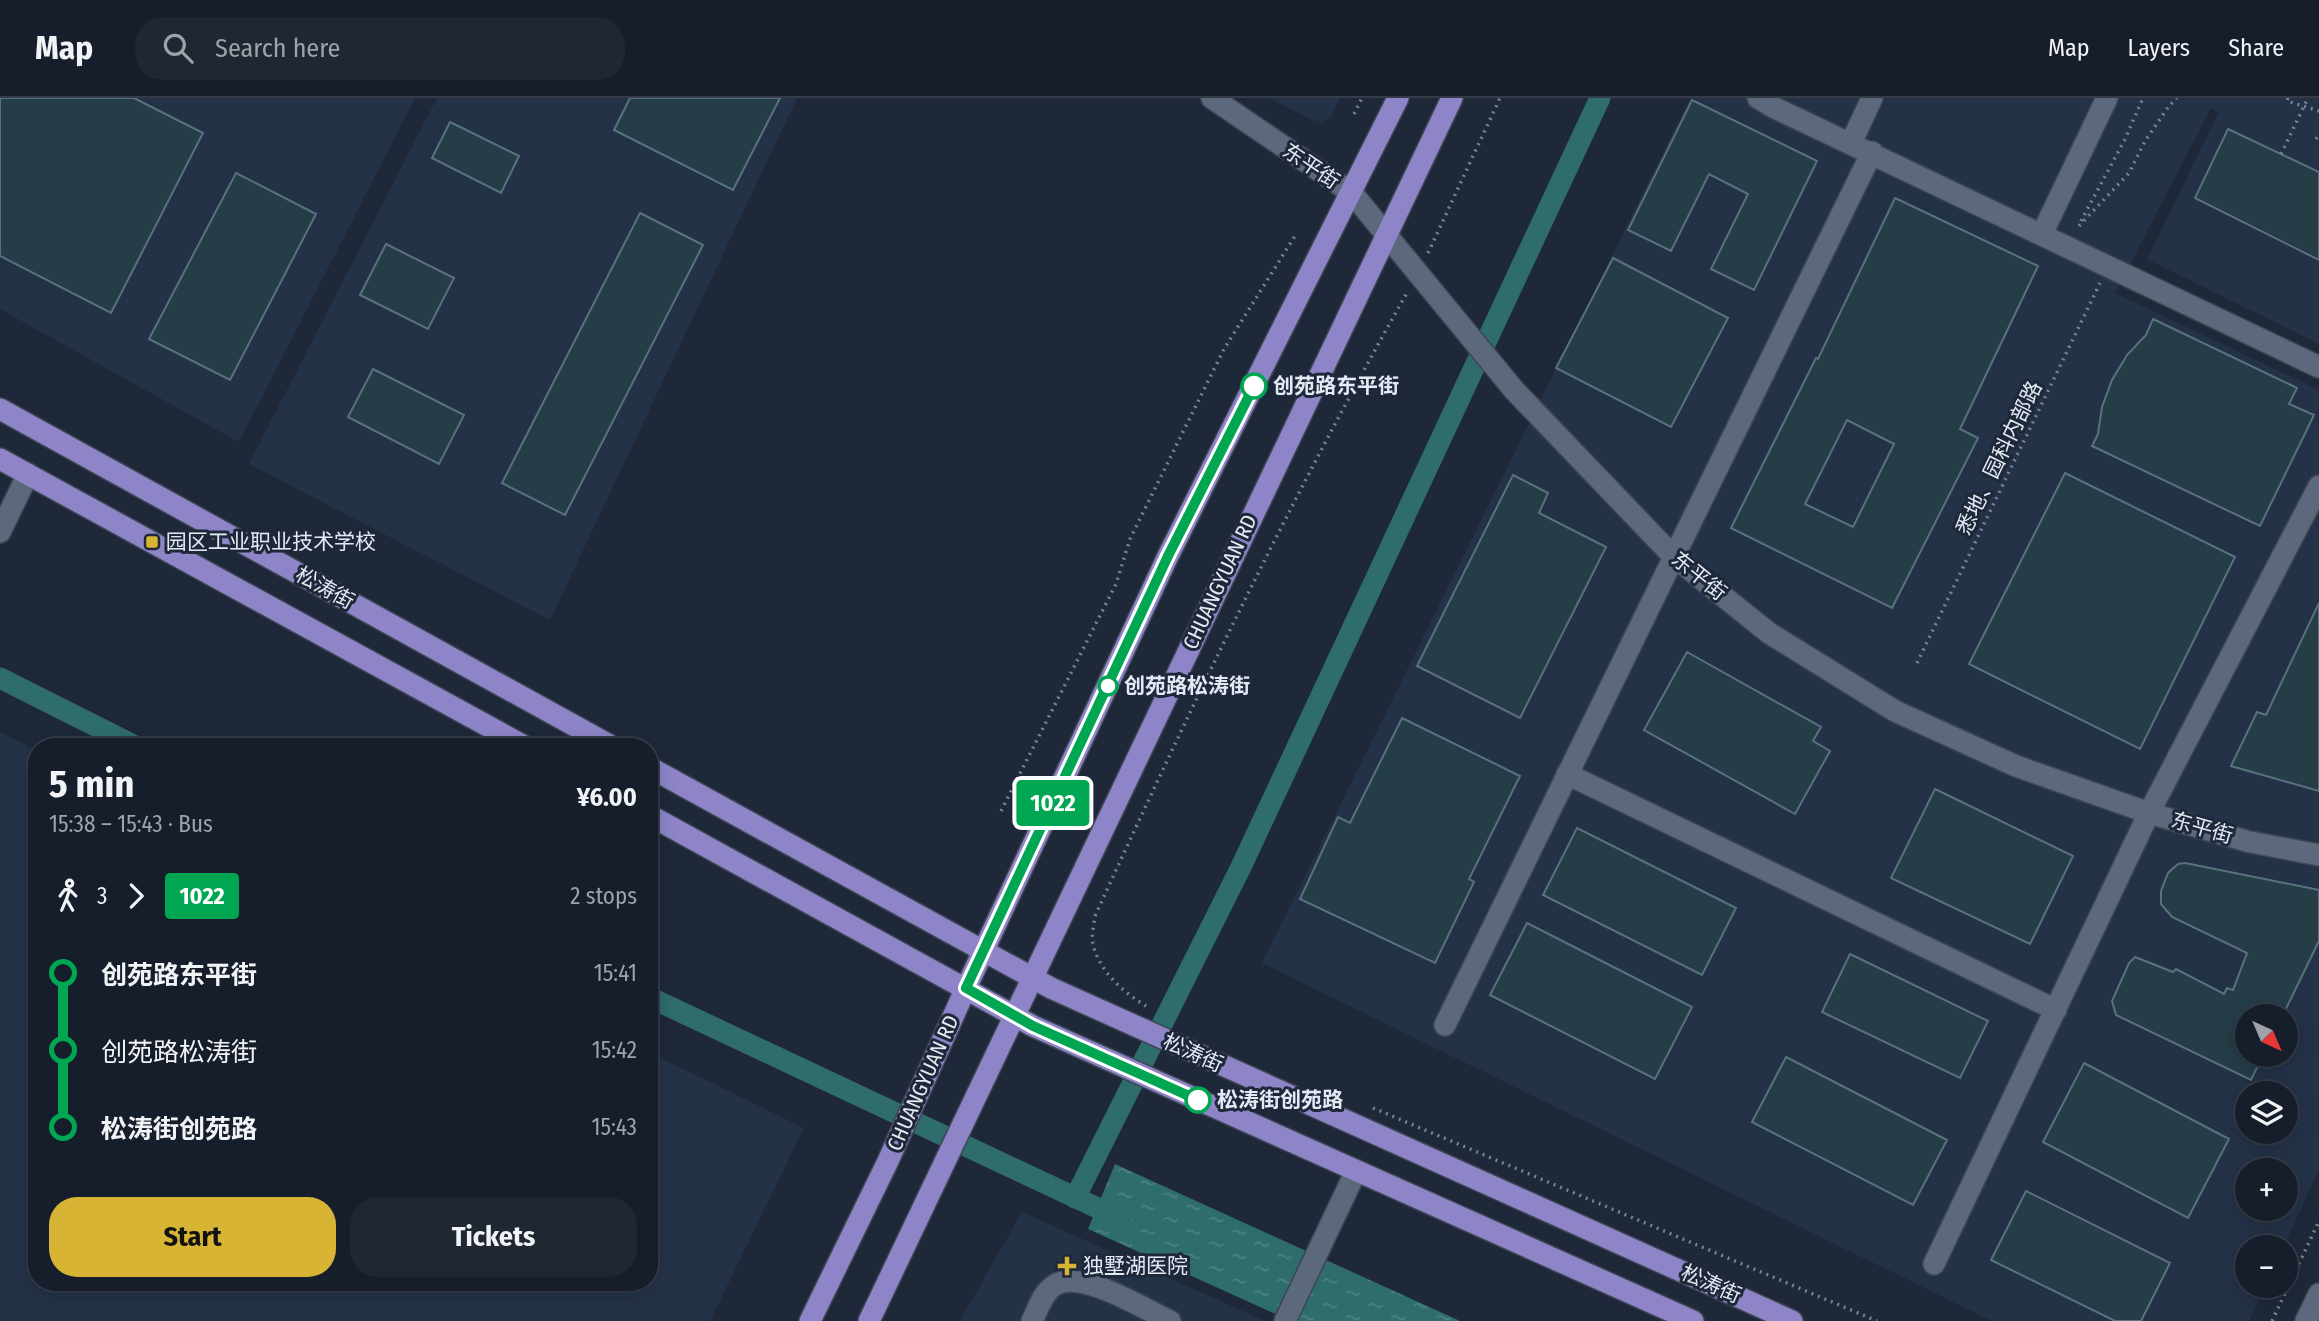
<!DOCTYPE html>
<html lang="en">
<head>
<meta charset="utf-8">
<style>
	body { margin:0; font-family:"Fira Sans Condensed","Noto Sans SC",sans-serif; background:#1f2733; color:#f1f3f6; height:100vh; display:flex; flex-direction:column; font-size:26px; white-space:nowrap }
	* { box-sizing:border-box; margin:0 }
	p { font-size:23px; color:#9ea2a9 }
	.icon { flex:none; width:38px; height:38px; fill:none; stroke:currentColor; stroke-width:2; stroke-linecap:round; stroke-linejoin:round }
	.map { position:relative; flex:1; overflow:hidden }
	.details { position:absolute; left:28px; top:640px; width:630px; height:553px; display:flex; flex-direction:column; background:#161e2b; border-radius:28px; box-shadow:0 4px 18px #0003,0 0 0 2px #353c47 }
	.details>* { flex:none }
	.badge { padding:0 14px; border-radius:5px; font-size:24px; line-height:46px }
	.needle { width:46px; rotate:136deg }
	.controls { position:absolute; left:2235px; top:906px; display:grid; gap:14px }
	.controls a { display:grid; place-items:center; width:63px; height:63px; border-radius:50%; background:#161e2b; box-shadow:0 4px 18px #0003,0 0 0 2px #353c47; font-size:35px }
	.map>.badge { position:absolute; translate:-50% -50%; box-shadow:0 0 0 4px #fff }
	.legs { display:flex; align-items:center; gap:10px; height:77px; padding:0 21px; font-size:23px }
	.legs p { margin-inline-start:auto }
	.headline { display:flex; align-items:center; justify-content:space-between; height:119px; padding:0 21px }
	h1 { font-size:38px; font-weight:700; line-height:52px }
	.primary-button { display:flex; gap:14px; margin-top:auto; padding:14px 21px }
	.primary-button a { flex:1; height:80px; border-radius:28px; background:#d8b434; color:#111; font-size:28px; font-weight:700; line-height:80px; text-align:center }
	.primary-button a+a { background:#1f2733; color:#f1f3f6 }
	ul { padding:0 21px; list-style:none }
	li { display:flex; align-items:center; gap:24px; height:77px; font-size:26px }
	li i { display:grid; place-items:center; width:10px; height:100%; margin:0 9px; background:currentColor }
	li i::after { content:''; width:18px; height:18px; margin:-9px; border:5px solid; border-radius:50%; background:#161e2b }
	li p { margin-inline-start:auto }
	li:first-child i { background:linear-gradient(#0000 50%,currentColor 0) }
	li:last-child i { background:linear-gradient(currentColor 50%,#0000 0) }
	header { display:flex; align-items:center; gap:42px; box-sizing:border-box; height:98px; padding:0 35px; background:#161e2b; border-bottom:2px solid #353c47 }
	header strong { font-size:33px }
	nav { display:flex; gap:38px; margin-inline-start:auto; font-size:24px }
	.search { width:490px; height:63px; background:#1f2733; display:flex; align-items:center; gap:18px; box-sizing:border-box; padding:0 24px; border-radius:28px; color:#9ea2a9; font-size:26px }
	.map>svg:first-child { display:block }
</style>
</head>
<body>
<header>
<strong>Map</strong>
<div class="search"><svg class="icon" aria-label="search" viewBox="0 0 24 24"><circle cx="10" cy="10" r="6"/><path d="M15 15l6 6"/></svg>Search here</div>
<nav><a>Map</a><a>Layers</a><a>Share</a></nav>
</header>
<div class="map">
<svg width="2319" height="1223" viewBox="0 0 2319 1223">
	<defs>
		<pattern id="water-ripples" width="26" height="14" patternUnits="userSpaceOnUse" patternTransform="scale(1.75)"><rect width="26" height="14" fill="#2e6d6b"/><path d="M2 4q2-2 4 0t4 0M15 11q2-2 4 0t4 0" fill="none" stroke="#4c8281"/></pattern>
	</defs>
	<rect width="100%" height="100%" fill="#1e2839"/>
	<path fill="#243248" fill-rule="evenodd" d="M0,0h415l-176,344 -239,-133z
		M437,0h360l-247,522 -301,-156z
		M1269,0h71l-10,20 -9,4 -10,-3z
		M1690,0h629v246l-172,-85 72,-147 -8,-4 -96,185 204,97v780l-36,78h-36v38h18l-16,35h-257l-730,-358zM2247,919h39v38h-39zM2247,996h39v38h-39zM2247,1073h39v38h-39z
		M0,634l37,18v533h612v-231l155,76 -94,193h-710z
		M1022,1114l243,109h-305z"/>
	<path fill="url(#water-ripples)" d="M1115,1066l345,157h-169l-203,-92z"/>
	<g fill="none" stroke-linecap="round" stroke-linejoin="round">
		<path stroke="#2e6d6b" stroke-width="21" d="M0,580l137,69
			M649,899l472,222
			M1075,1100l166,-331 359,-769"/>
	</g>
	<path fill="#253d47" stroke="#59727d" stroke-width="2" fill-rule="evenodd" d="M0,0h134l69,35 -92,180 -111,-57z
		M630,0h150l-47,92 -119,-60z
		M1692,2l125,61 -63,129 -43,-21 37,-75 -39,-20 -38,77 -43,-21z
		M450,24l69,34 -18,37 -69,-35z
		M2228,31l91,43v88l-124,-62z
		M236,75l80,41 -86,166 -81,-41z
		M1895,100l143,68 -78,163 18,9 -86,170 -161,-80 85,-170 2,1zM1847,322l47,24 -41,83 -48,-23z
		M640,115l63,32 -138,270 -63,-32z
		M386,146l68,34 -26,51 -68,-34z
		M1613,160l115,60 -57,109 -115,-59z
		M2153,221l144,69 -8,16 25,11 -54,111 -168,-80 6,-12 4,-27 10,-27 15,-25 19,-20z
		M373,271l91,46 -25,49 -91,-47z
		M2065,375l170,84 -95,192 -171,-85z
		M1513,377l35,18 -9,20 67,34 -86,171 -103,-52z
		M2319,505v188l-88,-25 26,-54 9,3z
		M1687,554l134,75 -8,14 17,10 -35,63 -151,-84z
		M1402,620l118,58 -51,103 5,3 -39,81 -135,-64 38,-82 12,6z
		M1935,691l138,67 -43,88 -139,-66z
		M1577,730l159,80 -34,67 -159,-80z
		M2185,765l134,27v51l-37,76h-35v38h16l-12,25 -135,-65 -4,-14 17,-38 6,-6 38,15 3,-3 48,25 3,-6 6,2 14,-37 -75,-36 -11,-13v-13l7,-18 10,-9z
		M1527,825l165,84 -37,72 -165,-84z
		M1850,856l138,67 -28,57 -138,-66z
		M1786,959l161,83 -34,65 -161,-83z
		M2084,965l145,76 -41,79 -145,-76z
		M2026,1093l144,72 -29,58h-26l-124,-61z"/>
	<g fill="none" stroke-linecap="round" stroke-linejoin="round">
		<defs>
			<path id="minor" d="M1212,0l140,95 162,197 159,166 96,77 126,78 121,55 133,47 101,29 69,13
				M1758,0l15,9 546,260
				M1851,45l21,-45
				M2042,136l65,-136
				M0,434l28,-58
				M1567,676l489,236
				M1445,927l427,-873
				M1934,1166l215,-451 170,-327
				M1032,1223c6,-12 11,-29 23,-36 26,-16 89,24 115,36
				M1285,1223l71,-150
				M2306,1223l13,-27"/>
			<path id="major" d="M0,311l613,338
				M0,361l526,288
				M649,669l402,221 741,333
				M649,717l384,211 660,295
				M810,1223l78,-160 78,-173 202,-432 230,-458
				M869,1223l583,-1223"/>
		</defs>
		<use href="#minor" stroke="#3d4553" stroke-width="24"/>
		<use href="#major" stroke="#3d4553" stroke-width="24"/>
		<path stroke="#798290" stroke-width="3.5" stroke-dasharray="2 5" stroke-linecap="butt" d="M2288,0l-1,3 32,10
			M1354,16l8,-16
			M2316,41l3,-5
			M2081,123l44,-82 18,-41
			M2079,128l50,-53 16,-32 24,-35 8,-8
			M1428,155l72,-155
			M1917,565l183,-380
			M1001,713l115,-227 14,-45 94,-190 71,-113
			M1146,908c-23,-14 -47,-35 -53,-62 -2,-8 1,-20 2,-28 97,-212 198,-422 313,-625
			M1373,1010l504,213
			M2272,1223l47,-100"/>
		<use href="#minor" stroke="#5c687b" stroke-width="21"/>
		<use href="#major" stroke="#8d85c8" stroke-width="21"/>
		<path stroke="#798290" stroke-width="3.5" stroke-dasharray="2 5" stroke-linecap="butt" d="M2281,56l27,-56"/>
	</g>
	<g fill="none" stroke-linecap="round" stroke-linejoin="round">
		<defs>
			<path id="line-1" d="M1198,1002l-165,-74 -67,-38 202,-432 86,-170"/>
		</defs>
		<use href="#line-1" stroke="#fff" stroke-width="16"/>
		<use href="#line-1" stroke="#00a651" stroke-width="10"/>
	</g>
	<g fill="#fff" stroke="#00a651" stroke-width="3.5">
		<circle cx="1254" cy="288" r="12"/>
		<circle cx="1108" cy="588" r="9"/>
		<circle cx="1198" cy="1002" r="12"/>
	</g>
	<g fill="#d8b434" stroke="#1e2839" stroke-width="2.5">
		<rect x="145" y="437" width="14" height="14" rx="3.5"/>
		<path d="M1063.5 1157.5h7v7h7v7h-7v7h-7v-7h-7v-7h7z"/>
	</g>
	<g text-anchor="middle" stroke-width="6" stroke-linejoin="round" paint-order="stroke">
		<g font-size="21" fill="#e3eaf5" stroke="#1e2839">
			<text transform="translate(1311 68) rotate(34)" y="7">东平街</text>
			<text transform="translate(1999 360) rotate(-64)" y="7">悉地、园科内部路</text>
			<text transform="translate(1699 478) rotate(39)" y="7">东平街</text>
			<text transform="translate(1220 484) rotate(-65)" y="7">CHUANGYUAN RD</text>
			<text transform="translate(325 490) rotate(29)" y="7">松涛街</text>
			<text transform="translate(2202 730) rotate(16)" y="7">东平街</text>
			<text transform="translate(1193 955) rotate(24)" y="7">松涛街</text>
			<text transform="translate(923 985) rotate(-66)" y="7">CHUANGYUAN RD</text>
			<text transform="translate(1711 1186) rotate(24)" y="7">松涛街</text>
		</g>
		<g font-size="21" font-weight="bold" fill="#e3eaf5" stroke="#1e2839" text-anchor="start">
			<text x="1273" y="295">创苑路东平街</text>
			<text x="1124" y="595">创苑路松涛街</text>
			<text x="1217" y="1009">松涛街创苑路</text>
		</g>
		<g font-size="21" fill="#e3eaf5" stroke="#1e2839" text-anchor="start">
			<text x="166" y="451">园区工业职业技术学校</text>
			<text x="1083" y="1175">独墅湖医院</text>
		</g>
	</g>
</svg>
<div class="controls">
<a><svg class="needle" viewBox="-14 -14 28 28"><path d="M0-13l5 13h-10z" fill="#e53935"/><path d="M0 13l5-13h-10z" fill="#9ea2a9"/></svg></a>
<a><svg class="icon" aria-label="layers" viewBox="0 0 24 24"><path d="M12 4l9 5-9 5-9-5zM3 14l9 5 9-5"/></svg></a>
<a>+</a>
<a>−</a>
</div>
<b class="badge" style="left:1053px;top:705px;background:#00a651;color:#fff">1022</b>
<section class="details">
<div class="headline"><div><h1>5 min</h1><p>15:38 – 15:43 · Bus</p></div><b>¥6.00</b></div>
<div class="legs"><svg class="icon" aria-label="walk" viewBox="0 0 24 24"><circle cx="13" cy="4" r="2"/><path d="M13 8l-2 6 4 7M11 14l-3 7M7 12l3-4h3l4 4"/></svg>3<svg class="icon" aria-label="forward" viewBox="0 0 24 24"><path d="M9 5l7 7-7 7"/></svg><b class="badge" style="background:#00a651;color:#fff">1022</b><p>2 stops</p></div>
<ul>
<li><i style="color:#00a651"></i><b>创苑路东平街</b><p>15:41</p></li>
<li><i style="color:#00a651"></i><span>创苑路松涛街</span><p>15:42</p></li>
<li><i style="color:#00a651"></i><b>松涛街创苑路</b><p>15:43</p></li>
</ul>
<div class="primary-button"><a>Start</a><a>Tickets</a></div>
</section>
</div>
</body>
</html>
